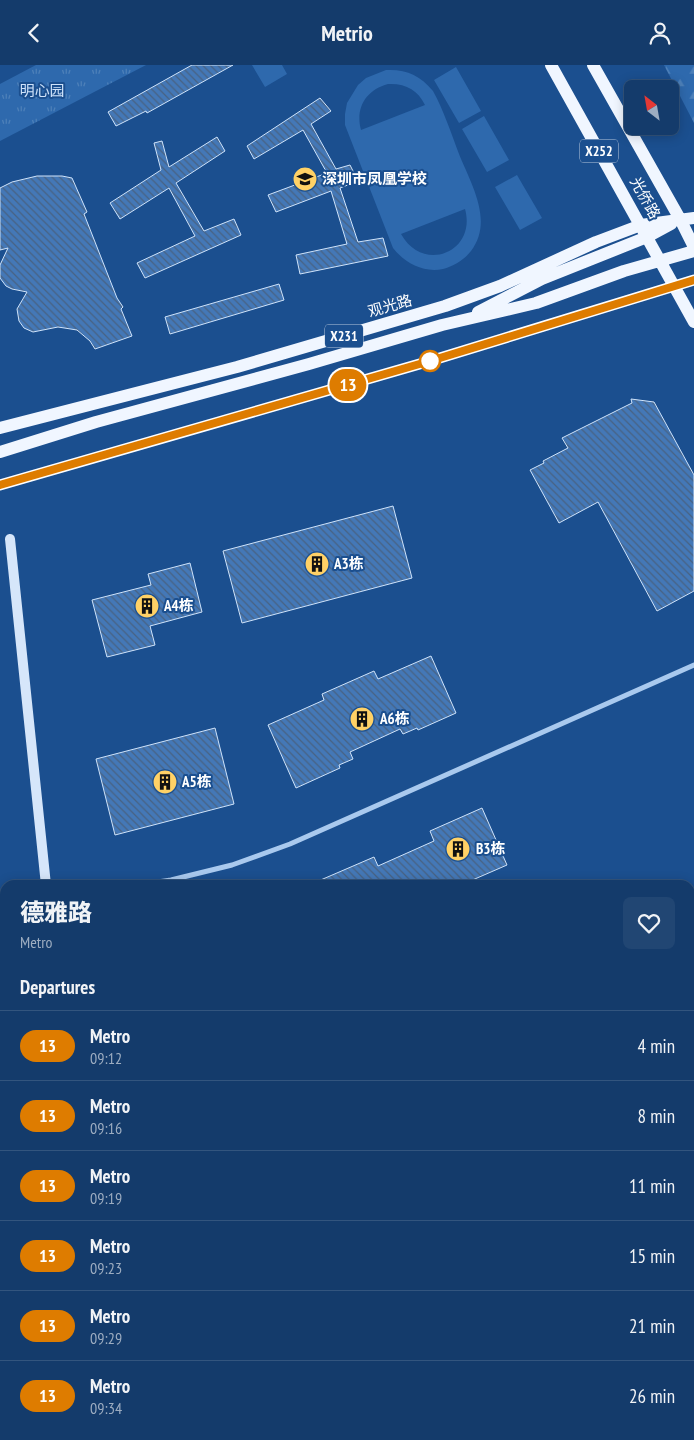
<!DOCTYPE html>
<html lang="en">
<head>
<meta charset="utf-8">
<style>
	body { margin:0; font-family:"PT Sans Narrow","Noto Sans SC",sans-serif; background:#214673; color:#f1f3f6; height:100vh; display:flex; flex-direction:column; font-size:19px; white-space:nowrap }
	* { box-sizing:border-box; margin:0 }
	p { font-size:16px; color:#9dadc1 }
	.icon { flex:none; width:28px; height:28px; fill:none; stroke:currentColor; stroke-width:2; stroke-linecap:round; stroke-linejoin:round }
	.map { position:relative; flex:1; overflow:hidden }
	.side { position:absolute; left:0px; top:815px; width:695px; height:560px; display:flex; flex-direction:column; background:#143b6b; border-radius:15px 15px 0 0; box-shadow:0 2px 12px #0003,0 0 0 1px #33557e }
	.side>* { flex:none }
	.badge { padding:0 10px; border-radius:16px; font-size:18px; line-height:32px }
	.needle { width:32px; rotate:329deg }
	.controls { position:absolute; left:624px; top:15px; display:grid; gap:10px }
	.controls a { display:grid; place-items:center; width:55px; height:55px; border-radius:8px; background:#143b6b; box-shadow:0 2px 12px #0003,0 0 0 1px #33557e; font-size:25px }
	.map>.badge { position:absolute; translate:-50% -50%; box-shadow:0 0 0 2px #fff }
	h2 { padding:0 20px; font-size:19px; line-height:45px }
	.round { display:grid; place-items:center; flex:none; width:52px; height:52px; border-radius:8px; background:#214673 }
	.summary { display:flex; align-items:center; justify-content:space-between; height:85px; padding:0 20px }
	h1 { font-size:24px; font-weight:800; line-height:38px }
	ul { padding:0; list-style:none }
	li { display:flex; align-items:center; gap:15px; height:70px; padding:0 20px; border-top:1px solid #33557e }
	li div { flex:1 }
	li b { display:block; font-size:19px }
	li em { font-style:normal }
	li .badge { min-width:55px; font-weight:700; text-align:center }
	header { display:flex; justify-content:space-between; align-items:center; height:65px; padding:0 20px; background:#143b6b; font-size:22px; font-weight:800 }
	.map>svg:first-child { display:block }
</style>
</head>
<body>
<header><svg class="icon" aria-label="back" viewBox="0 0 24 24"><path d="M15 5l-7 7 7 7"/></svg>Metrio<svg class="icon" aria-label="person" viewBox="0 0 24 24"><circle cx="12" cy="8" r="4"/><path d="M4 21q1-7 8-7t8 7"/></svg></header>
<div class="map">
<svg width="694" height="1375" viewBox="0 0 694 1375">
	<defs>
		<pattern id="forest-firs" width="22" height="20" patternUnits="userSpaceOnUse" patternTransform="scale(1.25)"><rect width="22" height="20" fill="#2e69ad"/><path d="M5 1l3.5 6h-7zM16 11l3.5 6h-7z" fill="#4d80b9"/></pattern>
		<pattern id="park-tufts" width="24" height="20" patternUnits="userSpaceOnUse" patternTransform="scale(1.25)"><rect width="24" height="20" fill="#2e69ad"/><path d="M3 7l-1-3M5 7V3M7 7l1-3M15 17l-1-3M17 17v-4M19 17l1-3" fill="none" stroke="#4d80b9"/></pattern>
		<pattern id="building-back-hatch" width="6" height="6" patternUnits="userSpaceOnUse" patternTransform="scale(1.25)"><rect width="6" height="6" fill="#4478b7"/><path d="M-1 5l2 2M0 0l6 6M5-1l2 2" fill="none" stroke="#486282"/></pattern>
	</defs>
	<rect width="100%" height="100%" fill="#1b4f8f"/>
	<path fill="url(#forest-firs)" d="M664,0h30v58z"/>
	<path fill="url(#park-tufts)" d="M36,0h110l-146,76v-57z"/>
	<path fill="#2e69ad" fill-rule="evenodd" d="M252,0h30l5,9 -22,13z
		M456,2l25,44 -22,12 -25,-43z
		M386,5c20,-1 34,5 47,21 11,20 18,42 26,63 12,30 35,67 12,97 -7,9 -17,15 -28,18 -20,4 -38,-6 -50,-21l-48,-123v-11l2,-11 11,-18 8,-7zM388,19c17,-1 30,6 37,21l-64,25c-6,-22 5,-40 27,-46zM465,144c12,43 -42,65 -64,25z
		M484,51l25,44 -22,12 -25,-43z
		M517,110l25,43 -22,12 -25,-43z"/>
	<path fill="url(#building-back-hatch)" stroke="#cfe3fa" d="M192,0h41l-86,48 -1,-2 -30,15 -8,-14z
		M320,33l11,13 -20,13 25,45 14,-4 8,16 -18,7 18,54 25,-4 5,18 -88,18 -4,-19 51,-11 -16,-53 -55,21 -8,-17 59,-22 -24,-43 -49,29 -7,-13z
		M217,72l8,14 -49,32 28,48 30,-12 7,16 -96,43 -8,-15 58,-27 -26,-48 -49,31 -10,-16 51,-33 -7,-27 8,-2 7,26z
		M37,111h25l10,2 15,34 -3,2 33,84 6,9 -2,2 11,27 -37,13 -5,-8 -13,-11 -19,-3 -25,5 -9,-4 -5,-7 -2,-12 10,-17 -15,-3 -6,-3 -6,-8v-13l8,-17 -8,2v-62l12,-6z
		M279,219l5,16 -114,34 -5,-17z
		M631,334l23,3 40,73v116l-37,20 -59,-109 -39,21 -29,-53 14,-7 -1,-2 25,-13 -6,-10 70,-35z
		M393,441l19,72 -170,45 -19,-72z
		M190,498l12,49 -52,14 5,19 -48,12 -15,-57 59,-15 -3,-11z
		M431,591l25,57 -38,17 -1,-2 -14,6 -3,-5 -50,23 3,7 -14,6 1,3 -44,20 -28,-63 56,-25 -2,-6 52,-23 4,8z
		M215,663l19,76 -119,31 -19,-76z
		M482,743l25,57 -46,20h-152l65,-28 4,9 56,-25 -4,-10z"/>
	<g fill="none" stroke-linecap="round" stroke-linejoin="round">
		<path stroke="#a9c9ee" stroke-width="5" d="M138,820l33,-5 61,-15 58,-21 404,-179
			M0,834h5"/>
		<path stroke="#d6e6fa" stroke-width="10" d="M10,474l36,346
			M690,1108l4,-3
			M690,1133l4,-3
			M0,1357l5,1
			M52,1375l1,-5
			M145,1375l38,-5"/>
		<path stroke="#f0f6ff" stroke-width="12" d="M551,0l143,257
			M593,0l87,154 14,28
			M478,247l64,-33 105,-42 24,-13
			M0,363l237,-61 208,-61 55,-20 96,-44 45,-17 53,-7
			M0,387l96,-30 213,-58 133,-39 94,-22 88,-32 70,-20"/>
	</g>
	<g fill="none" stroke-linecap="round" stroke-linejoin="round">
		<defs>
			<path id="line" d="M0,420l430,-124 264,-81"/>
		</defs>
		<use href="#line" stroke="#fff" stroke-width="11"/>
		<use href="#line" stroke="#de7c00" stroke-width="8"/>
	</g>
	<defs>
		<symbol id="school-disc" viewBox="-11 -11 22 22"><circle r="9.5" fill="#ffd166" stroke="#1b4f8f"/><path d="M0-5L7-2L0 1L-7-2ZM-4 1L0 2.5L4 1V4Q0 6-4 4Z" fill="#111"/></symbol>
		<symbol id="building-disc" viewBox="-11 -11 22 22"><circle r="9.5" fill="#ffd166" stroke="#1b4f8f"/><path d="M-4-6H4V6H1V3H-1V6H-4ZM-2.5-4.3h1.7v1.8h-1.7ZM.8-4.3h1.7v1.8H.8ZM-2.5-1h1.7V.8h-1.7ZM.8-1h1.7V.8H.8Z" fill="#111"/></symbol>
	</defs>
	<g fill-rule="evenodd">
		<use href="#school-disc" x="291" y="100" width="28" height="28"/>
		<use href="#building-disc" x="303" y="485" width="28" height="28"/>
		<use href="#building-disc" x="133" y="527" width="28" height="28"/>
		<use href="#building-disc" x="348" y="640" width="28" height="28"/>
		<use href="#building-disc" x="151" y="703" width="28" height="28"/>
		<use href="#building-disc" x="444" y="770" width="28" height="28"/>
	</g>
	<circle fill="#fff" stroke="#de7c00" stroke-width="2.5" cx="430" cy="296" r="10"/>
	<g text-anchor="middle" stroke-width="4" stroke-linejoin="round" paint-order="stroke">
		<g fill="#1b4f8f" stroke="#bbcadd" stroke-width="1">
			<rect x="580" y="74.5" width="38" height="23" rx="4"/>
			<rect x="325" y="259.5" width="38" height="23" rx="4"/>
		</g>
		<g font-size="14" font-weight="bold" fill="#fff">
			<text x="599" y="91">X252</text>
			<text x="344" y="276">X231</text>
		</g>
		<g font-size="15" fill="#cfe3fa" stroke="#1b4f8f">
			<text x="42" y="31">明心园</text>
		</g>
		<g font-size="15" font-weight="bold" fill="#fff" stroke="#1b4f8f" text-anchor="start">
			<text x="322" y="119">深圳市凤凰学校</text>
			<text x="334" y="504">A3栋</text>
			<text x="164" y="546">A4栋</text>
			<text x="380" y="659">A6栋</text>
			<text x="182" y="722">A5栋</text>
			<text x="476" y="789">B3栋</text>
		</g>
		<g font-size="15" fill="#fff" stroke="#1b4f8f">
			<text transform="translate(645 133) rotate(61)" y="5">光侨路</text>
			<text transform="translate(390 241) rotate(-16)" y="5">观光路</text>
		</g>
	</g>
</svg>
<div class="controls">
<a><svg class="needle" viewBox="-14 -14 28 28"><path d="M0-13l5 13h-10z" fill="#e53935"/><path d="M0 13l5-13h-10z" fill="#9dadc1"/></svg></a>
</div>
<b class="badge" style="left:348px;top:320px;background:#de7c00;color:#fff">13</b>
<section class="side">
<div class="summary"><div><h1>德雅路</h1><p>Metro</p></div><a class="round"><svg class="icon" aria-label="heart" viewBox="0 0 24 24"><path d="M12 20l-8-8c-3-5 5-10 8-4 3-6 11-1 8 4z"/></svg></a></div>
<h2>Departures</h2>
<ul>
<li><span class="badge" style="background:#de7c00;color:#fff">13</span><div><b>Metro</b><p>09:12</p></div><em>4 min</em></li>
<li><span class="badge" style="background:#de7c00;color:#fff">13</span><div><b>Metro</b><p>09:16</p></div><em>8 min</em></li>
<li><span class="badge" style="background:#de7c00;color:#fff">13</span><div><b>Metro</b><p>09:19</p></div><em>11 min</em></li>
<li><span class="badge" style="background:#de7c00;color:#fff">13</span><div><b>Metro</b><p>09:23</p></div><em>15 min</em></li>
<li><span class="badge" style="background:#de7c00;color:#fff">13</span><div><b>Metro</b><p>09:29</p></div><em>21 min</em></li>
<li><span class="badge" style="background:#de7c00;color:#fff">13</span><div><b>Metro</b><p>09:34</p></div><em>26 min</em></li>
</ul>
</section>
</div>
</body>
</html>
